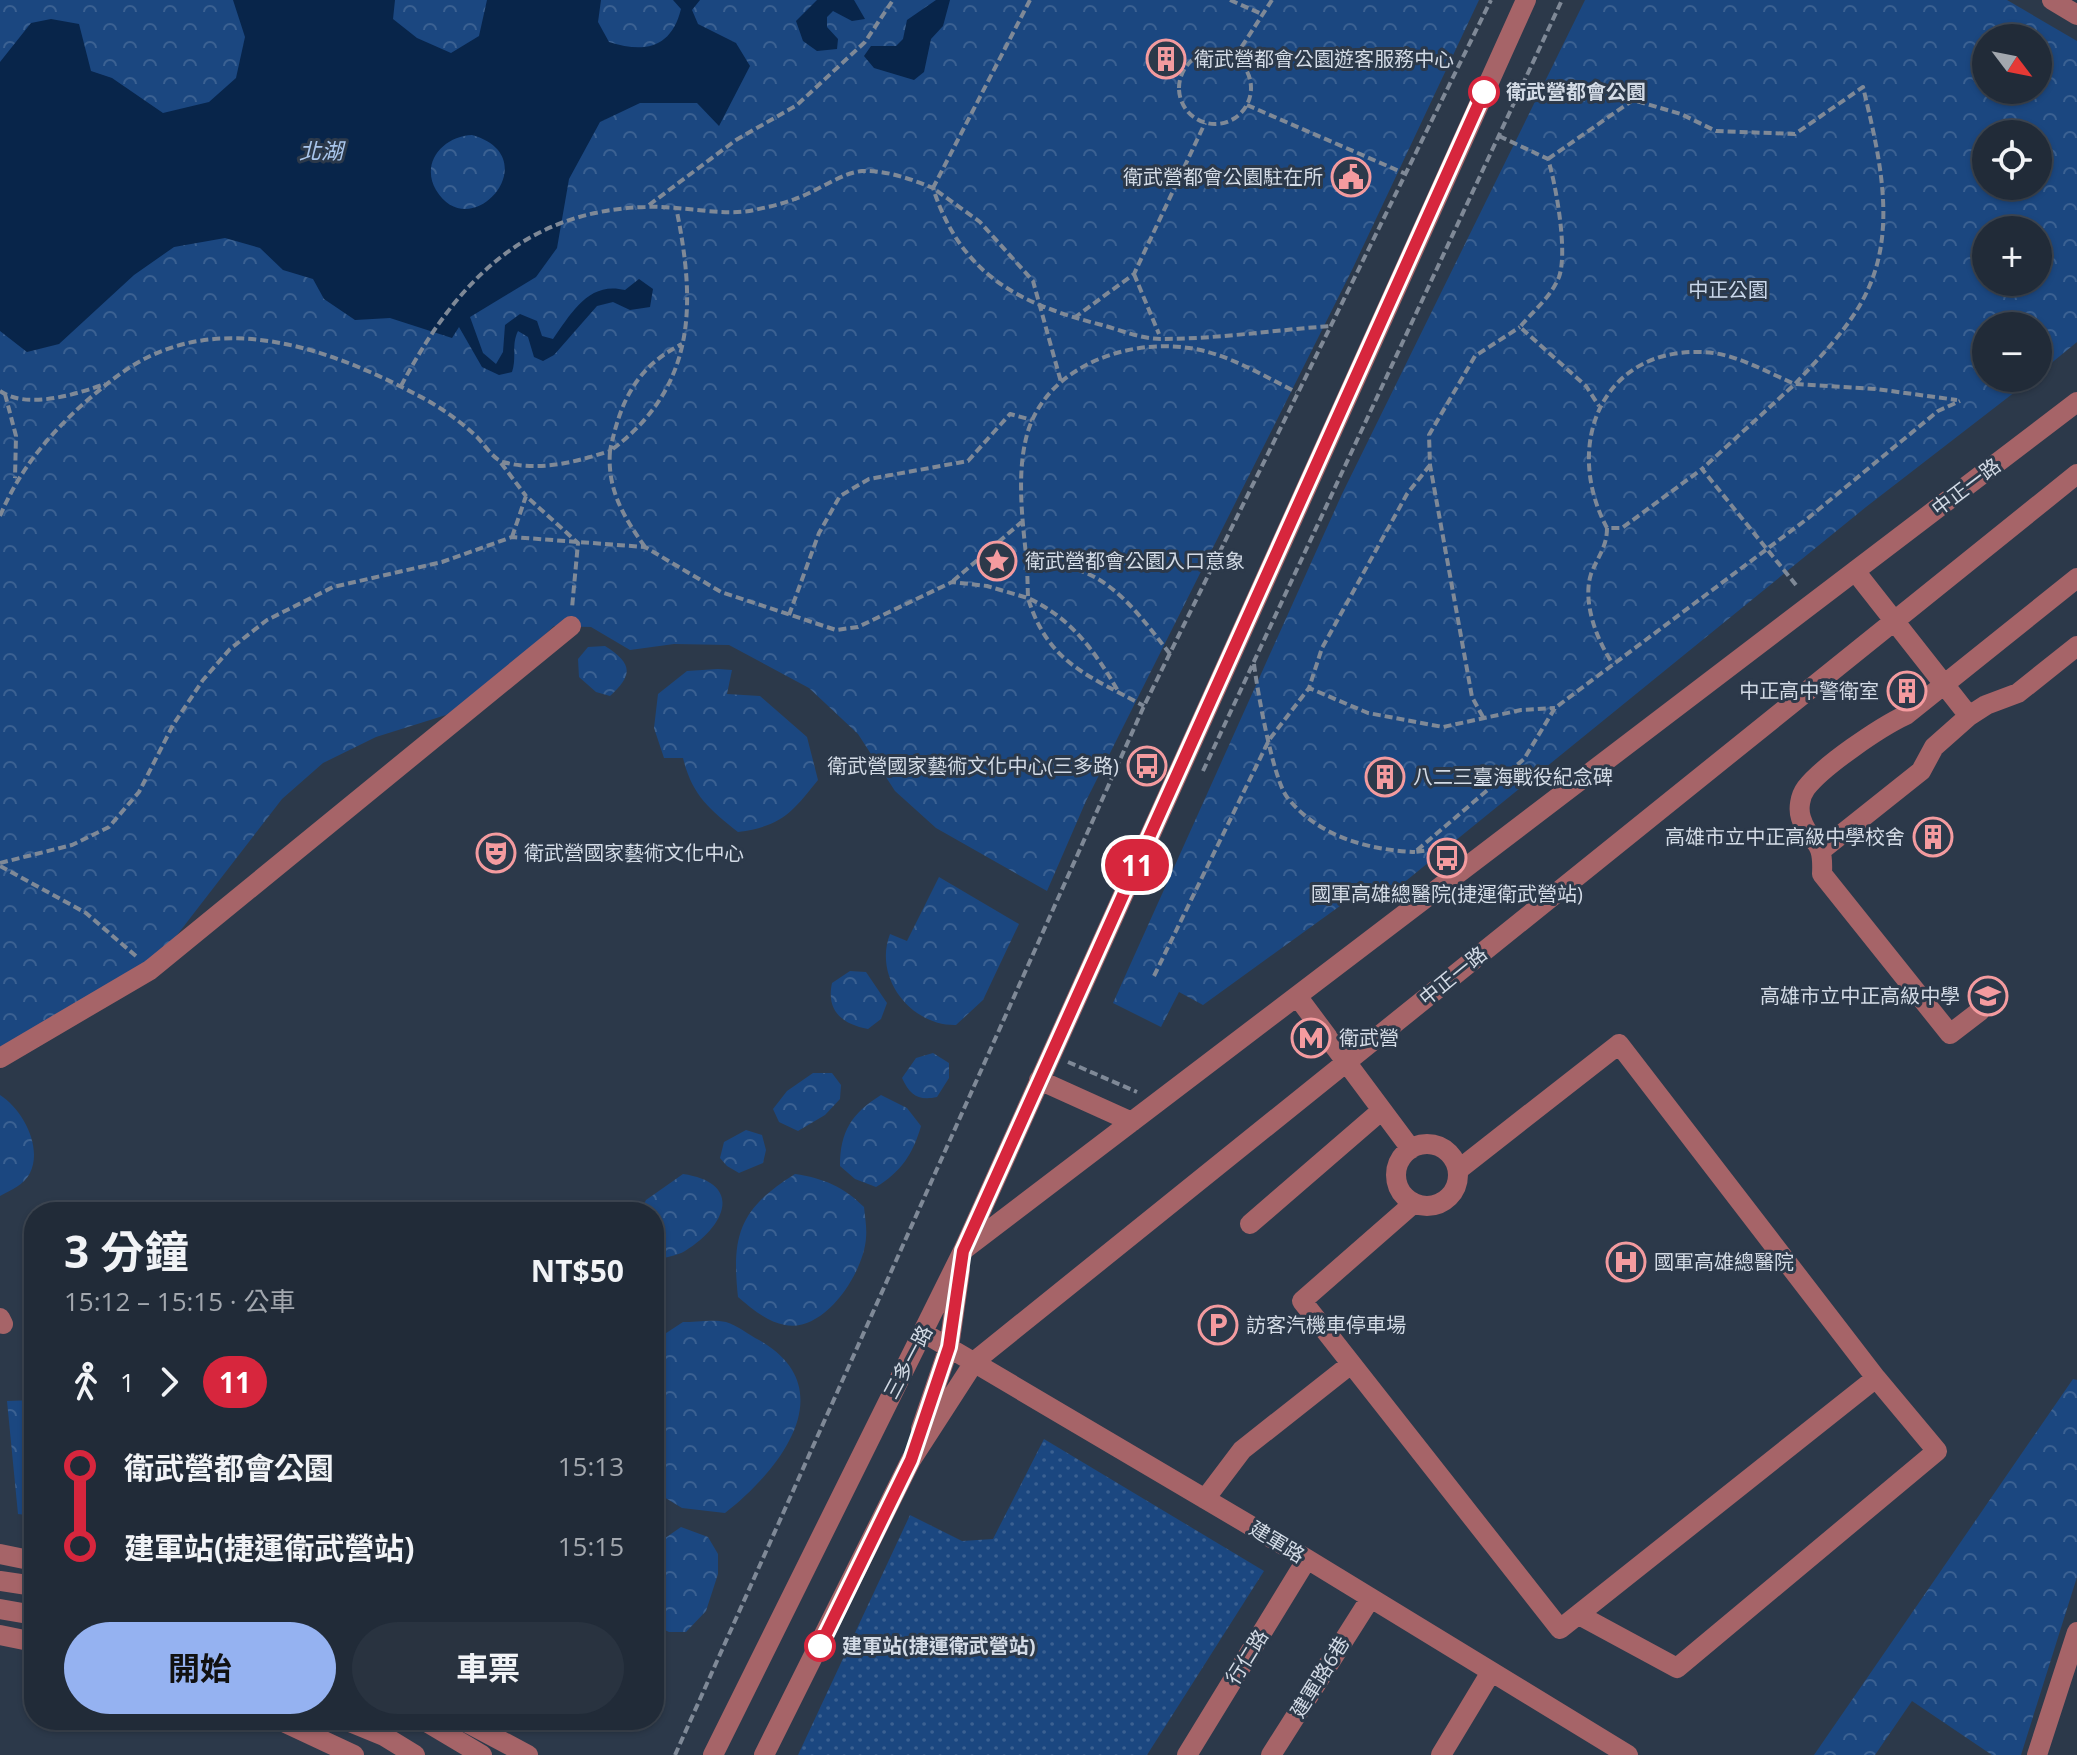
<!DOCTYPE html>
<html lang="zh-TW">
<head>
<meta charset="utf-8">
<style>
	body { margin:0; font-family:"Open Sans","Noto Sans TC",sans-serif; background:#293340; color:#f1f3f6; height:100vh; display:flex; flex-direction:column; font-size:30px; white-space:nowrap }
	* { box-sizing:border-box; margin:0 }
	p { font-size:26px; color:#a2a7ae }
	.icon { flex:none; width:44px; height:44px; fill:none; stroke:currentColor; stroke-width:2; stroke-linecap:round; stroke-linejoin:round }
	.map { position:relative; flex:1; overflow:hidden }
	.sheet { position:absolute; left:24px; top:1202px; width:640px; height:528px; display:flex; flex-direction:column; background:#212b38; border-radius:32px; box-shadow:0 2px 6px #0004,0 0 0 2px #3e4753 }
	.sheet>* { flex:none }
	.badge { padding:0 16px; border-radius:26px; font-size:28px; line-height:52px }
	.needle { width:52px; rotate:122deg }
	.fabs { position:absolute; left:1972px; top:24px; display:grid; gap:16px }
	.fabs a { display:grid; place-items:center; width:80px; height:80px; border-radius:50%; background:#212b38; box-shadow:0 2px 6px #0004,0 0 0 2px #3e4753; font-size:40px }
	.map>.badge { position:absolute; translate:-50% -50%; box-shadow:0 0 0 4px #fff }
	.legs { display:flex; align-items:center; gap:12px; height:88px; padding:0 40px; font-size:26px }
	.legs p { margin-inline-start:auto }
	.overview { display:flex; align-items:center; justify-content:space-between; height:136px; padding:0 40px }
	h1 { font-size:44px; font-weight:700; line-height:60px }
	.button { display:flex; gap:16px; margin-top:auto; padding:16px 40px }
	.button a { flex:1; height:92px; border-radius:48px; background:#95b2f1; color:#111; font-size:32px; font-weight:700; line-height:92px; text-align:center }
	.button a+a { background:#293340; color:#f1f3f6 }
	ul { padding:0 40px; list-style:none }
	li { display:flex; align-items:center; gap:28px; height:80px; font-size:30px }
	li i { display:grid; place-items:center; width:12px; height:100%; margin:0 10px; background:currentColor }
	li i::after { content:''; width:20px; height:20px; margin:-10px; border:6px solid; border-radius:50%; background:#212b38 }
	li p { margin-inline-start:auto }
	li:first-child i { background:linear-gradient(#0000 50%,currentColor 0) }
	li:last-child i { background:linear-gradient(currentColor 50%,#0000 0) }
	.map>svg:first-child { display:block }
</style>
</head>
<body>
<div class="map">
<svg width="2077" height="1755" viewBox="0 0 2077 1755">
	<defs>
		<pattern id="grass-dots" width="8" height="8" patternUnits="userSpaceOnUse" patternTransform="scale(2)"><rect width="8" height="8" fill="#1b4780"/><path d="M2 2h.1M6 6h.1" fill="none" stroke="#3b6192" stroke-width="1.8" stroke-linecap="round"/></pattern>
		<pattern id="park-crowns" width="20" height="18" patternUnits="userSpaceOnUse" patternTransform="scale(2)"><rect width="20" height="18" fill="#1b4780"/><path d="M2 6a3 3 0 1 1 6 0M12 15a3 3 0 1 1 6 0" fill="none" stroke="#3b6192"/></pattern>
	</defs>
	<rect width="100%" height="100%" fill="#2c394a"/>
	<path fill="url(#grass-dots)" d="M1044,1439l220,132 -117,184h-349l112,-240 52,26 31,-2z"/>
	<path fill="url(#park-crowns)" fill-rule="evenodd" d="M0,0h1479l-128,272 -265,529 -39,90 -111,-63 -41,-37 -37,-57 -49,-46 -80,-43 -55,-1 -44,6 -39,-23 -37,-1 -74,70 -34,19 -70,22 -53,26 -41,36 -132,171 -150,85z
		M1585,0h422l70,41v301l-39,32v-48h-52v52h47l-167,129 -486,395 -11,-17 -166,120 -24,-13 -18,35 -48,-24 229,-509zM1986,38h52v52h-52zM1986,134h52v52h-52zM1986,230h52v52h-52z
		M605,646c27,17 29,28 5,50l-14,-4 -17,-15 -1,-18 10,-12z
		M718,669l14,1 -5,24 33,2 47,41 11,43c-27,34 -37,46 -80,52 -29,-23 -46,-37 -55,-74h-19l-10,-30 4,-34 29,-23z
		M939,877l80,47 -36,76 -27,25c-45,1 -83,-47 -66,-91l17,7z
		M850,971l16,1 21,31 -6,16 -13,10c-26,-5 -42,-18 -36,-46z
		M933,1053l16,10v15l-12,19c-19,4 -27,-2 -35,-19l14,-20z
		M813,1073h19l9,12 -1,14 -15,16 -27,16 -19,-9 -6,-13 14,-18z
		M0,1095c22,14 43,51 30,78 -6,12 -19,17 -30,23z
		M881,1095l26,13 14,18c-8,28 -20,46 -45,61l-21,-8 -15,-13c0,-35 12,-53 41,-71z
		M746,1130l16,5 4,15 -3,13 -24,10 -12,-7 -7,-8 4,-16z
		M683,1174c61,9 43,52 2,77 -8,5 -20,6 -29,9l-2,-48h-14l6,-12z
		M795,1174c28,4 49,13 69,33 1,10 3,21 2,31 -2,34 -41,95 -81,87 -18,-3 -34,-17 -47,-28 -7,-64 3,-89 57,-123z
		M683,1322c13,0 30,-3 43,0 11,3 23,13 33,18 86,49 20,131 -34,173l-43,-5 -28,-17v-150z
		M2073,1379l4,1v197l-56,178h-29l-80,-54 -37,54h-61z
		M34,1400v116l-16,-2 -11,-113z
		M681,1527l27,10 10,17v20l-12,37 -20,21h-17l-15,-7v-73l4,-9z"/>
	<path fill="#08254a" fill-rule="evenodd" d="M233,0h162l-2,19 24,19 34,15 28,-17 8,-36h114l-3,22 11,20c35,11 62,7 72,-33l-8,-9h27l-8,10 6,14 38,19 14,23 -31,60 -22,-23h-57l-40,19 -31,57 -12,69 -21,29 -66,40 13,36 13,11 7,-12 2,-27 15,-11 17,7 5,15 11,3c19,-27 36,-58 72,-49l14,-11 14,10 -3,18 -20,3 -17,-8 -16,4 -43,49 -11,6 -9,-4 -6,-20 -10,-6c-7,14 -1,26 -6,41l-13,3 -17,-8 -23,-40 -7,11 -62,-20 -35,2 -31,-21 -11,-20 -30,-9 -23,-22 -35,-10 -51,9 -40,28 -75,69 -32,8 -27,-21v-269l31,-39 20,-4 28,5 12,47 21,7 51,35 46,-11 27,-24 9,-41zM472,135c77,22 -1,113 -36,55 -16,-28 8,-54 36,-55z
		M817,0h37l11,19 -13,2 -19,-10 -6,6v10l11,12 -1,10 -20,2 -14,-10 -7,-20z
		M936,0h14l-7,26 -12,13 -7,33 -10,8 -40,-12 -10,-12 7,-10h25l7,-7 4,-19z"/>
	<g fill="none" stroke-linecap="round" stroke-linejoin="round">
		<path stroke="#7f8997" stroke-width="4" stroke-dasharray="8 4" stroke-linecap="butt" d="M1030,0l-97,188 47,34 53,59 28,101
			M1230,0l34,15
			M1179 88a36 36 0 1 1 72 0a36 36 0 1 1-72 0Z
			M1235,57l37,-57
			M1247,105l159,69
			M1499,136l49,23c8,26 20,93 11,118 -8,20 -26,34 -39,50l66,59 13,20
			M1548,159l85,-59 48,14 35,17 79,3 68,-47c15,63 34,137 6,200 -15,36 -48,69 -74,97 -29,-12 -62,-32 -94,-32 -100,-3 -138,94 -94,176h15l80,-59
			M649,205l87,-65 61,-35 68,-63 28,-42
			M1134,274l25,60
			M1074,318l60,-44 71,-151
			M401,386c54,-102 122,-175 244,-179 34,-2 78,10 109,3 14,-3 28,-6 41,-11 21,-7 46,-26 67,-28 24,-1 49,8 71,17 28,87 86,116 169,137 18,5 40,14 59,14 56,0 114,-9 170,-13
			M0,391c27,19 77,3 105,-7
			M5,394l11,42 -1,42
			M501,463l25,33
			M1430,465l-23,29 -85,154 -13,40 59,25 75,14 78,-17 34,-2
			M0,516c19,-45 46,-78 82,-111 24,-21 50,-43 80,-54 84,-33 180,4 255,44 22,11 42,25 60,42 7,7 16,22 26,25 37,10 72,0 107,-11 10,-49 26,-84 72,-107
			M1607,528c0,19 -9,28 -16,46 -9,28 6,67 22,90
			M512,537l14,-41 52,47 -6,65
			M645,547c-22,-31 -38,-58 -35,-96 87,-64 86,-147 66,-244
			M1027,564l1,34c43,20 67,53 90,93
			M953,581l71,-61
			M1796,585l-94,-116 93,-85 81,5 81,11
			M789,615l30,-82 21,-37 29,-17 99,-18 42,-47 22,6
			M1170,654c-41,-53 -71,-95 -143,-90 -4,-38 -10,-83 -2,-121 14,-73 98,-105 164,-95 37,5 73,27 107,44
			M1254,664c3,25 19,115 33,133 30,39 81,53 128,55
			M1483,717l-11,-20 -42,-232 -1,-30 46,-79 45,-29
			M1203,771l359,-771
			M1460,846l-45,6 109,-93 31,-51 252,-189 131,-108 22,-10
			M0,863l72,-18 37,-18 30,-35 34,-67 30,-45 27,-31 37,-29 66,-33 109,-25 70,-25 133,10 76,45 115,38 22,-3 94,-45 35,4 41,12c20,66 62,78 116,108
			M0,866l86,47 51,44
			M1154,976l115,-236 40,-52
			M1068,1062l69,30
			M675,1755l469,-1049 347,-706"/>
		<path stroke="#a66468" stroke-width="20" d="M2052,0l25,15
			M1855,571l114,145
			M1823,849l98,-78 13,-24 35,-31 17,-11 32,-12 59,-47
			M1297,996l114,153
			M1980,1011l-30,23 -128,-160c2,-40 -12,-27 -21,-56 -3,-9 -1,-22 5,-30 17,-22 74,-61 100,-73l171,-137
			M0,1058l150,-88 421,-344
			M1039,1080l93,42
			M1396 1175a31 31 0 1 1 62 0a31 31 0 1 1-62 0Z
			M1414,1203l-112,98 258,328 316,-251 -257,-334 -161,126
			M1250,1224l132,-114
			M966,1248l1111,-846
			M0,1318l3,6
			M924,1333l383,226 321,196
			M921,1429l28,-82 11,-77
			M1205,1499l37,-49 109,-86
			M0,1554l34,7
			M0,1581l34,5
			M0,1609l34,6
			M1579,1615l98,53 260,-217 -61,-73
			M0,1635l34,7
			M279,1720l75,35
			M345,1720l39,16 31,19
			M423,1720l59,35
			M462,1720l66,35
			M713,1755l250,-504 563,-1251
			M764,1755l147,-295 64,-99 1102,-887
			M1187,1755l120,-196
			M1271,1755l99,-156
			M1441,1755l50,-83
			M2037,1755l40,-123"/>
	</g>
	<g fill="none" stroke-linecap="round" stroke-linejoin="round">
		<defs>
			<path id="line-1" d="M820,1646l91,-186 38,-113 14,-96 521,-1159"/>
		</defs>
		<use href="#line-1" stroke="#fff" stroke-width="18"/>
		<use href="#line-1" stroke="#d7263d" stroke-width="12"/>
	</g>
	<defs>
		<symbol id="building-ring" viewBox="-11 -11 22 22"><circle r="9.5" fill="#2c394a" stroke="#f49b9f" stroke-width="1.5"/><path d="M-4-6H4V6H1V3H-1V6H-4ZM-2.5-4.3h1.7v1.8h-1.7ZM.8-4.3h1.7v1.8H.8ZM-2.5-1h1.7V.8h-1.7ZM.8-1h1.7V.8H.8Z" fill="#f49b9f"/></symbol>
		<symbol id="civic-ring" viewBox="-11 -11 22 22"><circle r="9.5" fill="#2c394a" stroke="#f49b9f" stroke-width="1.5"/><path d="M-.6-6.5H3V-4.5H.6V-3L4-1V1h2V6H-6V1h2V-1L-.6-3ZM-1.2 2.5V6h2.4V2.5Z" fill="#f49b9f"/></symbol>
		<symbol id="sight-ring" viewBox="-11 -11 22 22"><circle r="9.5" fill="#2c394a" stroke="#f49b9f" stroke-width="1.5"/><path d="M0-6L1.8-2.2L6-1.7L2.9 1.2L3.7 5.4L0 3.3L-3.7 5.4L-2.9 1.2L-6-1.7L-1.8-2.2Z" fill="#f49b9f"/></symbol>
		<symbol id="bus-ring" viewBox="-11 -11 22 22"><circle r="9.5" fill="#2c394a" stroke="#f49b9f" stroke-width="1.5"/><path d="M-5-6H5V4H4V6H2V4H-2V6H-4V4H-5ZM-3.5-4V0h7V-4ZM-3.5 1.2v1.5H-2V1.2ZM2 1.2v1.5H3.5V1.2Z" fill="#f49b9f"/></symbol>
		<symbol id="theatre-ring" viewBox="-11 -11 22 22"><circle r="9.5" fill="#2c394a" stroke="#f49b9f" stroke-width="1.5"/><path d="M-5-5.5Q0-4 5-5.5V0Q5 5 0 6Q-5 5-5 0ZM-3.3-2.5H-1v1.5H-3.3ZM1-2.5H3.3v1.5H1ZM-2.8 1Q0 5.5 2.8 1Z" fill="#f49b9f"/></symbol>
		<symbol id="school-ring" viewBox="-11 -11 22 22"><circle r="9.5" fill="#2c394a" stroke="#f49b9f" stroke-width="1.5"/><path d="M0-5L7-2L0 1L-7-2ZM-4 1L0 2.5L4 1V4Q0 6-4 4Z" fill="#f49b9f"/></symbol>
		<symbol id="metro-ring" viewBox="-11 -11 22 22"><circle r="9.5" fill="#2c394a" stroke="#f49b9f" stroke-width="1.5"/><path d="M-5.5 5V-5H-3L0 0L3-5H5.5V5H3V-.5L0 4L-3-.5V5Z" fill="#f49b9f"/></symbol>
		<symbol id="hospital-ring" viewBox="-11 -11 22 22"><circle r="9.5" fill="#2c394a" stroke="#f49b9f" stroke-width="1.5"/><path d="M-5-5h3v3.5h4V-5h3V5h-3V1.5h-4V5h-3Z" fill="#f49b9f"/></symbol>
		<symbol id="parking-ring" viewBox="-11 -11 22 22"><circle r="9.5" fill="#2c394a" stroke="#f49b9f" stroke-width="1.5"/><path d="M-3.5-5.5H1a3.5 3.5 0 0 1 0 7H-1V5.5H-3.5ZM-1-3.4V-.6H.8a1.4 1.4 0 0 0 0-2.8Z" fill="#f49b9f"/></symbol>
	</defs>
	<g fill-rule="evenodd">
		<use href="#building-ring" x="1144" y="37" width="44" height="44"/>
		<use href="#civic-ring" x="1329" y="155" width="44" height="44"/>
		<use href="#sight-ring" x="975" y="539" width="44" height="44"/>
		<use href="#building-ring" x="1885" y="669" width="44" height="44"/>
		<use href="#bus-ring" x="1125" y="744" width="44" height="44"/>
		<use href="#building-ring" x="1363" y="755" width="44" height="44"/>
		<use href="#building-ring" x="1911" y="815" width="44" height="44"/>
		<use href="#theatre-ring" x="474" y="831" width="44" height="44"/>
		<use href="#bus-ring" x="1425" y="836" width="44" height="44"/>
		<use href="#school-ring" x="1966" y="974" width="44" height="44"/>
		<use href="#metro-ring" x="1289" y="1016" width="44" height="44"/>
		<use href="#hospital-ring" x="1604" y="1240" width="44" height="44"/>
		<use href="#parking-ring" x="1196" y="1303" width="44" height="44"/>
	</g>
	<g fill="#fff" stroke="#d7263d" stroke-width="4">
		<circle cx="1484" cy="92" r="14"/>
		<circle cx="820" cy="1646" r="14"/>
	</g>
	<g text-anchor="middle" stroke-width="6" stroke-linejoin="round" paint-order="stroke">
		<g font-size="20" fill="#d2dae5" stroke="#2c394a" text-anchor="start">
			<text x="1194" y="66">衛武營都會公園遊客服務中心</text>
			<text x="1323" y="184" text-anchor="end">衛武營都會公園駐在所</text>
			<text x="1025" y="568">衛武營都會公園入口意象</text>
			<text x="1879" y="698" text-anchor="end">中正高中警衛室</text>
			<text x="1119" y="773" text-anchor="end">衛武營國家藝術文化中心(三多路)</text>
			<text x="1413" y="784">八二三臺海戰役紀念碑</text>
			<text x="1905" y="844" text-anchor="end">高雄市立中正高級中學校舍</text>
			<text x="524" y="860">衛武營國家藝術文化中心</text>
			<text x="1447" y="901" text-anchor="middle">國軍高雄總醫院(捷運衛武營站)</text>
			<text x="1960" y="1003" text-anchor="end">高雄市立中正高級中學</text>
			<text x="1339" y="1045">衛武營</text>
			<text x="1654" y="1269">國軍高雄總醫院</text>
			<text x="1246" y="1332">訪客汽機車停車場</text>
		</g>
		<g font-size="20" font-weight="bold" fill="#d2dae5" stroke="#2c394a" text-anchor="start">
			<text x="1506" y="99">衛武營都會公園</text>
			<text x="842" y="1653">建軍站(捷運衛武營站)</text>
		</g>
		<g font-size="20" fill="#c9d7eb" stroke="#2c394a">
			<text x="1728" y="297">中正公園</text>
		</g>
		<g font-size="20" fill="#d2dae5" stroke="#2c394a">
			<text transform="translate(1966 487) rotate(-37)" y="7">中正一路</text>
			<text transform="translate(1453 976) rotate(-39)" y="7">中正一路</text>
			<text transform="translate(908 1362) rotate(-62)" y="7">三多一路</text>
			<text transform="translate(1277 1542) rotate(31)" y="7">建軍路</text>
			<text transform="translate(1247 1657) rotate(-58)" y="7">行仁路</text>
			<text transform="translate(1320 1677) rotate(-58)" y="7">建軍路6巷</text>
		</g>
		<g font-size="22" font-style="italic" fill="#a9c6ec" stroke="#2c394a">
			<text x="321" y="159">北湖</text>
		</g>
	</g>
</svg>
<div class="fabs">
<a><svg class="needle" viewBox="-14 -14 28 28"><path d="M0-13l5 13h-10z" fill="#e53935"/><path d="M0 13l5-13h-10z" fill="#a2a7ae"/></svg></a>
<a><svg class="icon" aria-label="locate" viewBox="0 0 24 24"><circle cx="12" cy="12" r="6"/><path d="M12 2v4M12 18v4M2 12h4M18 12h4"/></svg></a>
<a>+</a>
<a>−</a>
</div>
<b class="badge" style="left:1137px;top:865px;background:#d7263d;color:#fff">11</b>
<section class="sheet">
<div class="overview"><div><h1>3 分鐘</h1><p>15:12 – 15:15 · 公車</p></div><b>NT$50</b></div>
<div class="legs"><svg class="icon" aria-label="walk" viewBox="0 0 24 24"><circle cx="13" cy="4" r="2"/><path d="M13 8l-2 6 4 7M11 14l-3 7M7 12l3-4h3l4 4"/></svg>1<svg class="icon" aria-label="forward" viewBox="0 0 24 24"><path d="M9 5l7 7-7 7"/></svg><b class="badge" style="background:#d7263d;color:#fff">11</b></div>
<ul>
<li><i style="color:#d7263d"></i><b>衛武營都會公園</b><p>15:13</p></li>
<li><i style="color:#d7263d"></i><b>建軍站(捷運衛武營站)</b><p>15:15</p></li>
</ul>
<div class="button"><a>開始</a><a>車票</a></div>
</section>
</div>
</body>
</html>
